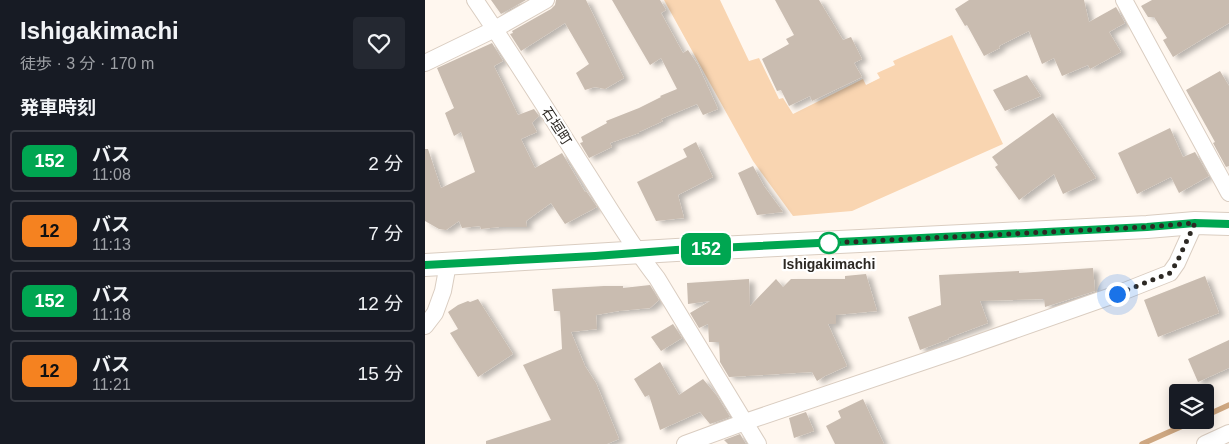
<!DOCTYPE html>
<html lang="ja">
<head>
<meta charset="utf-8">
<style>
	body { margin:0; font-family:Helvetica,"Noto Sans JP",sans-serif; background:#242831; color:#f1f3f6; height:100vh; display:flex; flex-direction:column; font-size:19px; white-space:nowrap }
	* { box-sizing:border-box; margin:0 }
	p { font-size:16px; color:#9ea1a6 }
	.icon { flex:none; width:28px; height:28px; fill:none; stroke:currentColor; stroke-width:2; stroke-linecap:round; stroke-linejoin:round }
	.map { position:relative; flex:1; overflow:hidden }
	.side { display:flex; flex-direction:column; background:#171b24; width:425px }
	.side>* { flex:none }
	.badge { padding:0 10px; border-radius:8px; font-size:18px; line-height:32px }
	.controls { position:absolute; left:744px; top:384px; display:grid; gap:10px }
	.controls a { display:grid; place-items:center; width:45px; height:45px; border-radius:5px; background:#171b24; box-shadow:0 2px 12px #0003; font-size:25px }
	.you { position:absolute; width:25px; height:25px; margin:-12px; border:4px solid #fff; border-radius:50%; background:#1a73e8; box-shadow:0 0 0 8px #1a73e833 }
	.map>.badge { position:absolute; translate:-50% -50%; box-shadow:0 0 0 2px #fff }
	h2 { padding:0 20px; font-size:19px; line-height:45px }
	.round { display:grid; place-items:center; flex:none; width:52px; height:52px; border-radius:5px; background:#242831 }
	.overview { display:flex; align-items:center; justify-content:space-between; height:85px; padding:0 20px }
	h1 { font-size:24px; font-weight:600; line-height:38px }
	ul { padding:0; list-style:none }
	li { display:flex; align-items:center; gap:15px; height:62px; margin:0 10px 8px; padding:0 10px; border:2px solid #363941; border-radius:5px }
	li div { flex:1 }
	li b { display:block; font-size:19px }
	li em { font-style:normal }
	li .badge { min-width:55px; font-weight:700; text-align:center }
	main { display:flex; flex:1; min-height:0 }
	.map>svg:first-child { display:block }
</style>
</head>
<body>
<main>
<section class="side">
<div class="overview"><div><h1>Ishigakimachi</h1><p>徒歩 · 3 分 · 170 m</p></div><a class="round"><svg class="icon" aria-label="heart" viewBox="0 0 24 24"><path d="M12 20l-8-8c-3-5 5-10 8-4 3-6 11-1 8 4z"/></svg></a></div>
<h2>発車時刻</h2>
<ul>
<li><span class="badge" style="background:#00a651;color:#fff">152</span><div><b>バス</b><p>11:08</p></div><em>2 分</em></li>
<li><span class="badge" style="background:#f58220;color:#111">12</span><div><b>バス</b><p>11:13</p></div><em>7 分</em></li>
<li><span class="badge" style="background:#00a651;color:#fff">152</span><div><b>バス</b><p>11:18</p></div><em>12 分</em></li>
<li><span class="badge" style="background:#f58220;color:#111">12</span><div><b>バス</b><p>11:21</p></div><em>15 分</em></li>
</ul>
</section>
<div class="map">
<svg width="804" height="444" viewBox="0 0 804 444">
	<defs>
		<filter id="shadow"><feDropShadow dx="5.5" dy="3" stdDeviation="2.5" flood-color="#0004"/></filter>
	</defs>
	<rect width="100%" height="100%" fill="#fff7ef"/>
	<path fill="#f9d5b1" d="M239,0h56l29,61 10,-3 20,41 4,-1 10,16 70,-35 3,6 14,-7 -3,-5 18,-8 -2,-4 59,-26 51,109 -151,67 -59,5 -40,-55z"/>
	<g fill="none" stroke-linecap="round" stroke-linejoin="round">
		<path stroke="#cea781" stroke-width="5.5" d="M780,416l24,-11
			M717,444l54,-24"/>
	</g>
	<path fill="#c9bcb0" filter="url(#shadow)" d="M66,0h35l-25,14z
		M131,0h30l38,78 -19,11 -10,-2 -10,3 -9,-17 13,-9 -24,-41 -44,28 -11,-17 3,-1 -1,-2 39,-22 4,-4z
		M187,0h48l6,10 -5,3 22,40 5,-3 10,15 20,44 -15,6 -6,-11 -36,15 2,2 -24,11v1l-29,10 2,4 -23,11 -9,-15 3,-1 -2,-5 26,-14 -1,-2 33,-13 22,-11 -1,-1 17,-7 -16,-31 -11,7z
		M350,0h44l24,40 8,-3 11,22 -8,4 8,14 -50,24 -2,-5 -21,10 -8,-16 -4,1 -15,-32 27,-15 -3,-5 8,-4z
		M544,0h115l5,22 27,-15 9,16 -16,9 12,20 -31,17 -2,-4 -26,11 -8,-18 -12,6 -13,-33 -30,15 1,2 -16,8 -17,-31 -2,1 -10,-17z
		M727,0h77v23l-56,34 -10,-17 4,-2 -13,-21h-6l-7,-11z
		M67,43l11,18 -9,5 24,49 16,-6 5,7 -7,7 5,9 -16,7 14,29 27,-15 23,39 1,-1 11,16 -32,17 -14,-21 -25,18 1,6h-28l-18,2 -1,-3 -18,2 -3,-7 -13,9 -7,-1 -14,-8v-72h3l13,39 34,-16 -14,-40 -7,4 -9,-23 9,-5 -17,-40z
		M795,71l9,15v80l-3,1 -13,-24 2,-1 -29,-52z
		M602,75l14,21 -36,15 -12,-21z
		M628,113l43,65 -33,16 -9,-20 -35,26 -24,-33 3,-2 -6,-8z
		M745,128l13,29 12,-5 14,24 -30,17 -8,-16 -34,17 -19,-41z
		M271,142l17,35 -35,18 6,23 -28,3 -19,-39 50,-25 -4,-8z
		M328,166l11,20 19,26 -26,3 -19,-42z
		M668,268l2,23 -50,16 -1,-8 -64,2 8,22 -40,15 1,1 -29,11 -12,-33 33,-12 -2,-30 80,-4v2z
		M441,274l11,37 -41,4v9h-8l19,42 -22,10 -8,5 -5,-9 -83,5 -9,-15 -1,-20h-10l-1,-18 -9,4 -9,-15 20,-12 -22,3 -1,-21 62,-4 1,27 26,-27 7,8 8,-8h54v-3z
		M780,276l14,37 -61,24 -14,-37z
		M225,285l9,15 -9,8 -31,3 -23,4 1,14 -26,3 14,34 11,17 23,56 -12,5h-121v-3l65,-21 -28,-55 39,-16 -2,-38h-6l-2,-22 52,-3h19v2z
		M53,299l35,55 -35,23 -28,-44 8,-4 -10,-17 10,-7 10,-4 2,1z
		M248,324l9,14 -21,13 -10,-14z
		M804,340v28l-31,14 -10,-23z
		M235,362l19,33 24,-16 14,17 13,21 -20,7 -10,-12 -40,18 -11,-35 -4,2 -11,-18z
		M438,399l21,45h-49l-9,-18 15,-8 -3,-7z
		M381,412l8,19 -20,7 -5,-20z
		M315,434l6,10h-18l-4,-4z"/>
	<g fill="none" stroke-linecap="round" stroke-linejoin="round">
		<defs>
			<path id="street" d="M50,0c39,57 75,115 112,173 23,36 44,72 70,105l101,166
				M699,0l105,193
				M0,63l70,-34 51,-29
				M0,326l10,-13 8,-22 5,-27
				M260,444l60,-22 213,-72 159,-56 53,-21 7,-10 18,-40
				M780,444l24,-11"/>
			<path id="secondary" d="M0,265l251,-15 471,-23 48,-4 34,1"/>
		</defs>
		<use href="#street" stroke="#dacdc1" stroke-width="18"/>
		<use href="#secondary" stroke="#dacdc1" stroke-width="24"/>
		<use href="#street" stroke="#fff" stroke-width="16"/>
		<use href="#secondary" stroke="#fff" stroke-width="22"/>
	</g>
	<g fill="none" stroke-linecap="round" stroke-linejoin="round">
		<defs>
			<path id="line" d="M0,265l170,-9 81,-6 471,-23 48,-4 34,1"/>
		</defs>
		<use href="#line" stroke="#fff" stroke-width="11"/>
		<use href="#line" stroke="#00a651" stroke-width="8"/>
		<path stroke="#2d2924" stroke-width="5" stroke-dasharray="0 9" d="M404,243l318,-16 48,-4 -18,39 -7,11 -53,21"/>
	</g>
	<circle fill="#fff" stroke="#00a651" stroke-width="2.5" cx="404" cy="243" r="10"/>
	<g text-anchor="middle" stroke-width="4.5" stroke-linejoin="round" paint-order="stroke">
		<g font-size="14" fill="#2d2924" stroke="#fff">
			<text transform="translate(132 126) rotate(57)" y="5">石垣町</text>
		</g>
		<g font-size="14" font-weight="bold" fill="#2d2924" stroke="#fff">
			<text x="404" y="269">Ishigakimachi</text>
		</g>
	</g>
</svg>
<div class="controls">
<a><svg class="icon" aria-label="layers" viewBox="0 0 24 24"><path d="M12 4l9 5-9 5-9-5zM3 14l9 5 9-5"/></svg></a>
</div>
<div class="you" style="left:692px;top:294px"></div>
<b class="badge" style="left:281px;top:249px;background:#00a651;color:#fff">152</b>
</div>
</main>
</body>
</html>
